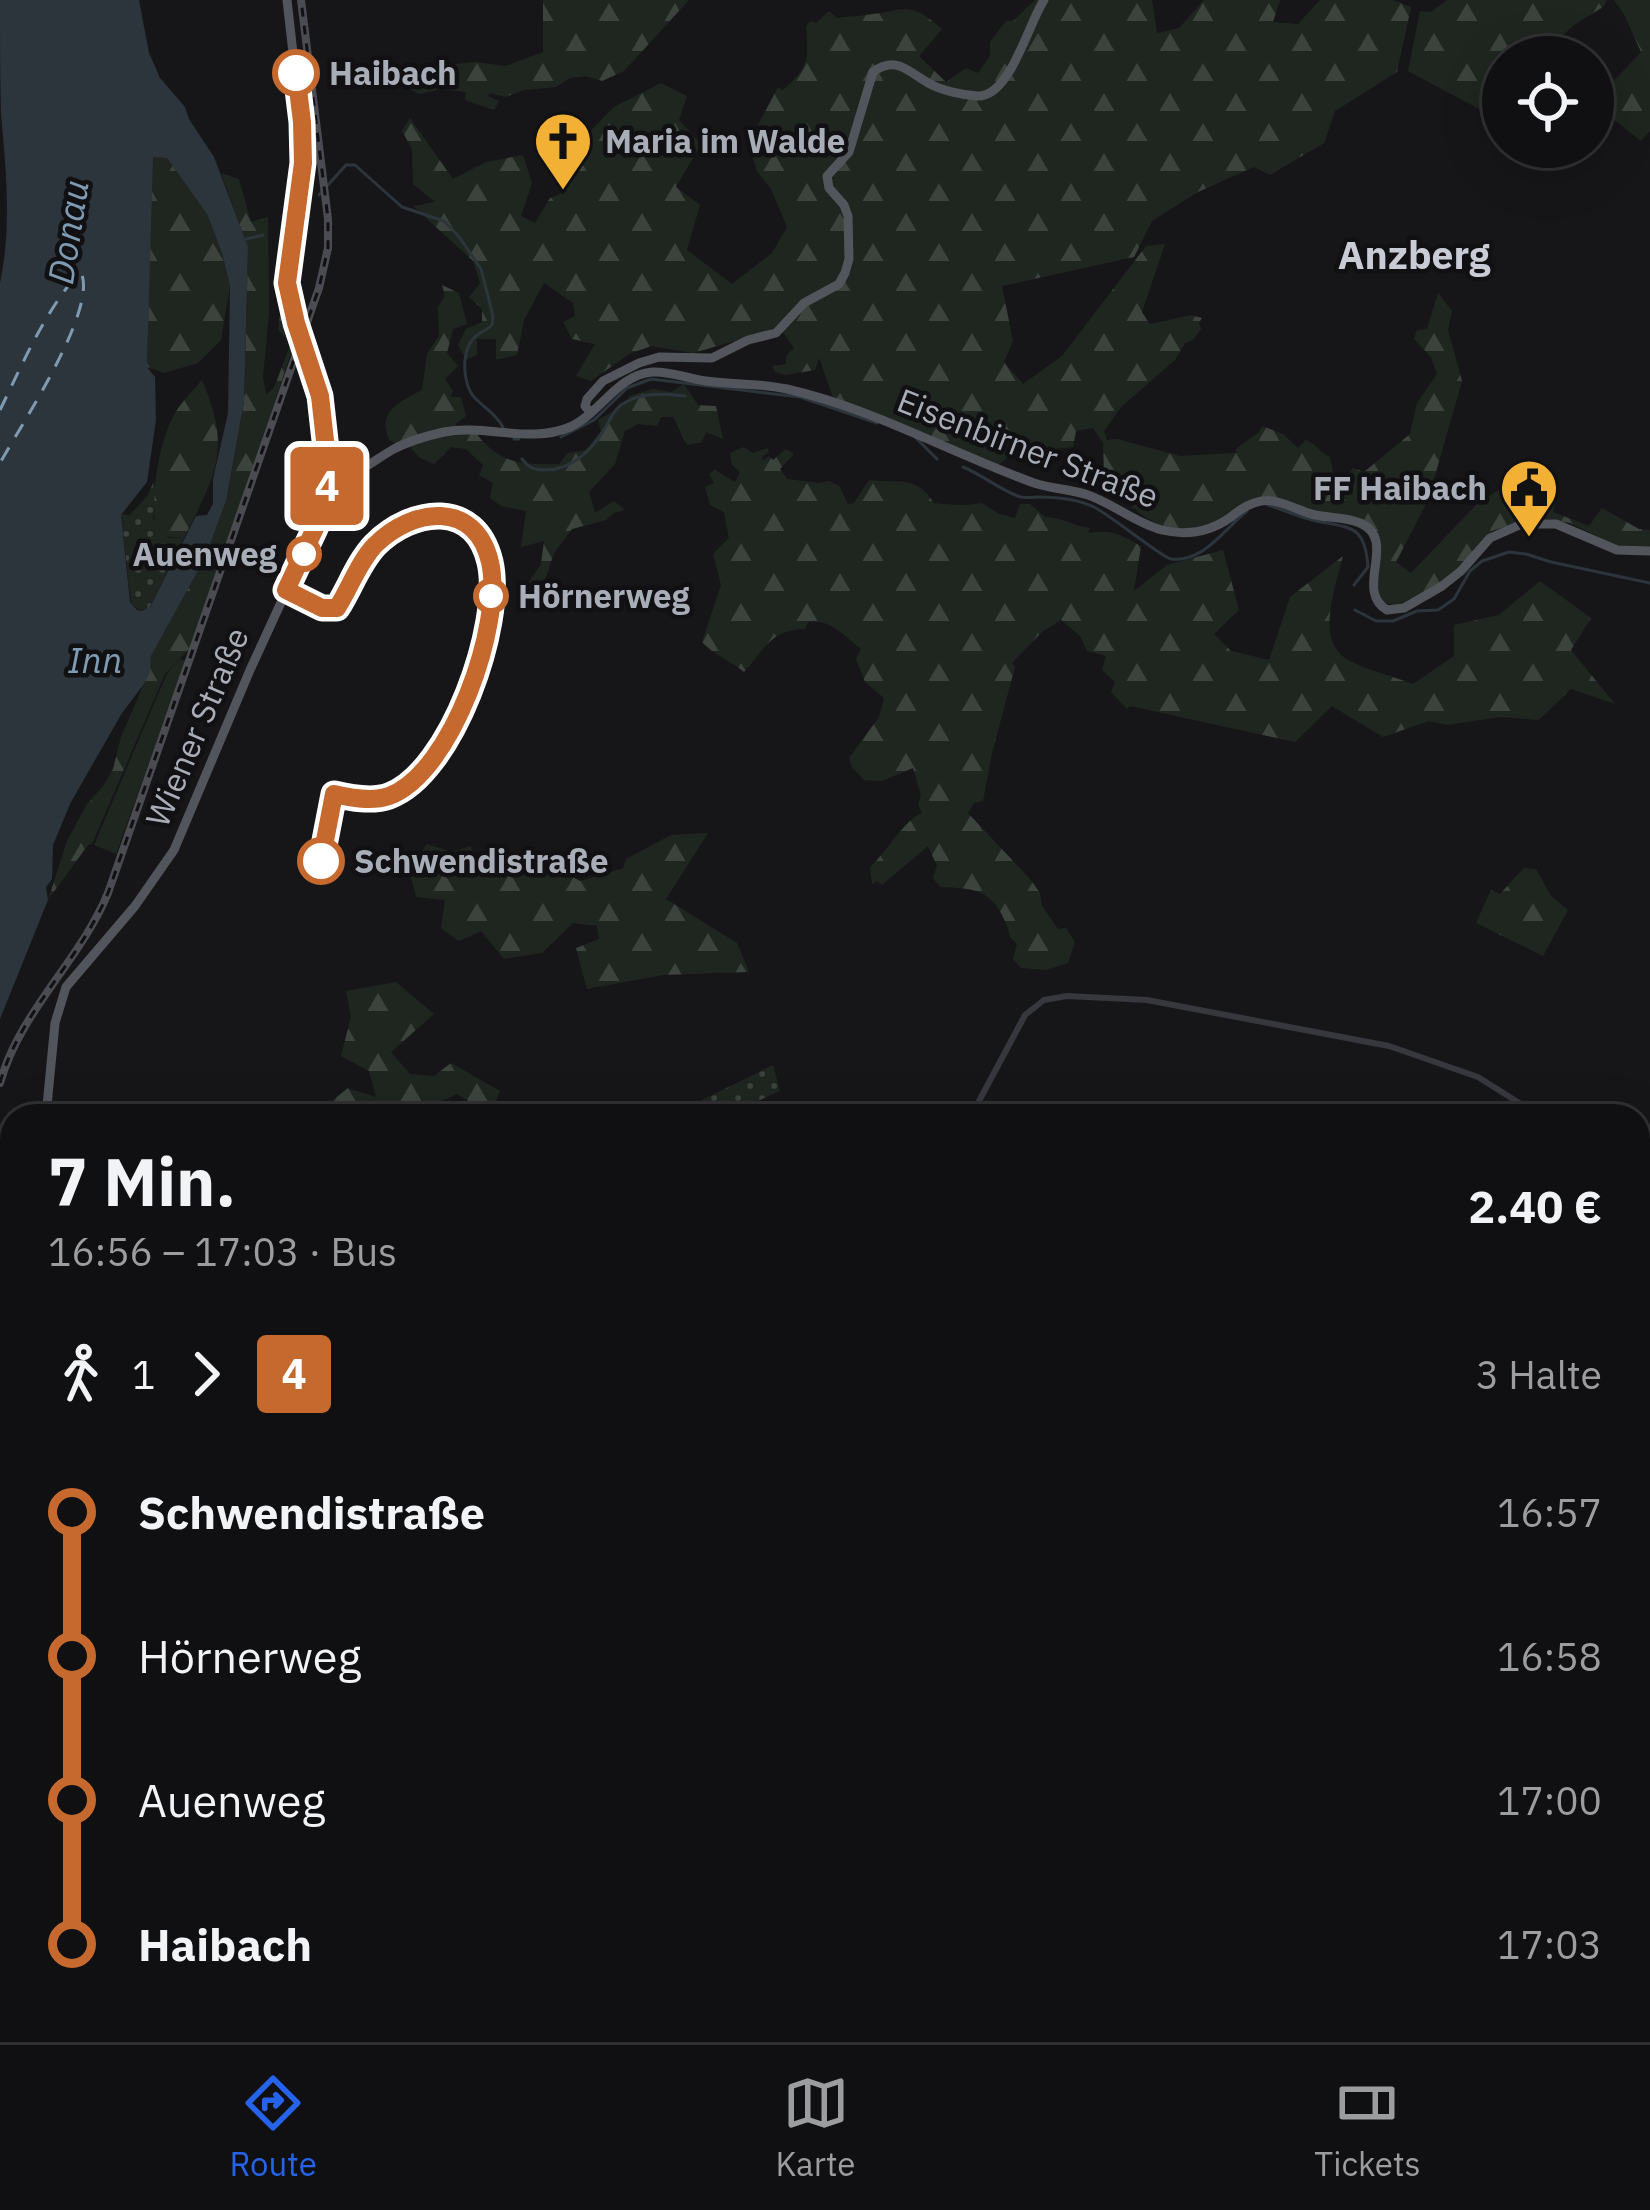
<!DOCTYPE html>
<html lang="de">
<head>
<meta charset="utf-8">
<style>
	body { margin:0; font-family:"IBM Plex Sans",sans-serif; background:#1e1e20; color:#f1f3f6; height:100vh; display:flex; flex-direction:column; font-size:45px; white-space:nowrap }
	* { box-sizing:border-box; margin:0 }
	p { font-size:39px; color:#9c9d9f }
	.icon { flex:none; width:66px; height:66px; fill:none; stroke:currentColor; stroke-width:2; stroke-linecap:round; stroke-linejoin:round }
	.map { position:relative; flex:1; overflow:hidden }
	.sheet { position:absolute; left:0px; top:1104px; width:1650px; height:939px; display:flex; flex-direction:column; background:#101012; border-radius:36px 36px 0 0; box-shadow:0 12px 48px #0002,0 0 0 3px #303032 }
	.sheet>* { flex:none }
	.badge { padding:0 24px; border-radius:9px; font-size:42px; line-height:78px }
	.fabs { position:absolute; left:1482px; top:36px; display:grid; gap:24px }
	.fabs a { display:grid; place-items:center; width:132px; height:132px; border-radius:50%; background:#101012; box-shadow:0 12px 48px #0002,0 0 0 3px #303032; font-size:60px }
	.map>.badge { position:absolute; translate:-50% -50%; box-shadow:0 0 0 6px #fff }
	.legs { display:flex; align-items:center; gap:18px; height:132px; padding:0 48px; font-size:39px }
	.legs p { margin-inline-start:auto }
	.summary { display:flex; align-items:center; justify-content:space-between; height:204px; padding:0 48px }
	h1 { font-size:66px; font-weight:700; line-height:90px }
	ul { padding:0 48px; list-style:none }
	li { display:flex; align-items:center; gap:42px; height:144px; font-size:45px }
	li i { display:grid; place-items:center; width:18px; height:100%; margin:0 15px; background:currentColor }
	li i::after { content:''; width:30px; height:30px; margin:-15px; border:9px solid; border-radius:50%; background:#101012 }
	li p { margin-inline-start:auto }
	li:first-child i { background:linear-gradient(#0000 50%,currentColor 0) }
	li:last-child i { background:linear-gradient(currentColor 50%,#0000 0) }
	.tabs { display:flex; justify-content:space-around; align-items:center; height:168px; border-top:3px solid #303032; background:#101012; font-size:33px; color:#9c9d9f }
	.tabs a { display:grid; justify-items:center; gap:6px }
	.tabs .on { color:#2563eb }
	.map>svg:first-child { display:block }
</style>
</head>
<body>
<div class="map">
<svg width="1650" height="2042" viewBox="0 0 1650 2042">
	<defs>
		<pattern id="grass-dots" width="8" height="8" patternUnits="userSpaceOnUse" patternTransform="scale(3)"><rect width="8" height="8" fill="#1e261f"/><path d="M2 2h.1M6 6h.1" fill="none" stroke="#3c433d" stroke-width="1.8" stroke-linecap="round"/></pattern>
		<pattern id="forest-firs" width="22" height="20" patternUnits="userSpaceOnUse" patternTransform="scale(3)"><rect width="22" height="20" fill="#1e261f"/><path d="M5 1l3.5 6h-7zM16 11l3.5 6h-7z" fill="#3c433d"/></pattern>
	</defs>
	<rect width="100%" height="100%" fill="#161618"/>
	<path fill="url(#grass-dots)" d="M154,481l3,16 -4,21 15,20h16l-35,70c-9,4 -12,2 -18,-6l-10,-88 9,1 18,-20z
		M773,1065l7,26 -56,25h-20l-6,-14z"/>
	<path fill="url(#forest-firs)" d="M543,0h146l-65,71 -22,10 -16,-5 -16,2 -14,9 -32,3 -19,7 -15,-4 -2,3 11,5 -5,9 -29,-10 1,-8 -24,-3 -23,5 -20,-11 7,-7 13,8 2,-9 7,-7 9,3 19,-7 19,-2 31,4 37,-14z
		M1035,0h117l5,33 22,-5 25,-28h76l-7,22 25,2 22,-24h73l18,7 -14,65 -62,39 -11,32 -54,32 -16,-8 -56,25 -46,29 -18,36 -132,29 11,55 -9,21 19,22 39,-28 84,-110 19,-2 -23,68 8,12 41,-9 11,3 -3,5 2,6 -8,11 -8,3 -10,17 -54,47 -17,24 3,9 10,-1 63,17 56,-3v-4l23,-17 3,-6 21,8 15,14 8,-8c11,4 13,13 24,17l3,15 15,3 5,-7 11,4 46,-38 7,-31 20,-29 -6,-17 -17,-18 3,-9 10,-1 11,-36 14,18 -4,19 14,51 -34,119 -32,62 15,11 65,-68 36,-24 45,13 -4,18 36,14 13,-18 37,21 11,1v19h-27l-53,-26 -28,-5 -19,3 -31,10 -37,43 -58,32 -14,-4c-11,-21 0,-46 -10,-74l-107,-30c-75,37 -106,52 -162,-24l-1,-31 -10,-15 -17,3 -3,16 -61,7 -14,11 -164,-65 -15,-42 -4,12 -30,5 -10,-3 -3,-6 14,-2v-8l8,-8 -14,-20 -87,25 -42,-7 -22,8 -38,27 -15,-5 19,-32 -23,-5 -9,-17 12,-6 -2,-13 -29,-20 -20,37 -7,35 -21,5v-21h-19v16l-11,5 -8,-15 8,-16 16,-7v-13l-13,-12 11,-14 -7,-22 -60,-55 22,-4 -22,-18 -1,-35 -10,-18 8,-13 43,61 33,-17 37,-7 9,28 -11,33 14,7 15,-25 17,-7 -9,-8 5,-24 51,-52 47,-24 26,13 -8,24 22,24 -25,43 24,18 -13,45 45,34 40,-31 15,-26 -16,-38 -14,-18 -5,-16 3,-24 23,-44 5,3c26,-22 26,-31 23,-64l5,-5 5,2 13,-12 8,7c10,-2 19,-1 29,-3 41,-5 43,-15 76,14l-23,27 27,26 20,-14 12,5 12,-17v-14l16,-21h7z
		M1447,0h160l-4,7 -29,18 -25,23 -1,9h-45v36l-22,17 -73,-39 12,-60 11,1z
		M1614,0h36v131l-9,10 -48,-38 48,-51 -17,-38z
		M152,156l15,2 40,56 15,39 8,33 -9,54 -23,23 -34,10 -17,-6z
		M221,173l18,6 12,43 17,-5 1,96 -6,64 3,17 8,-6 17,-45 -13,-13 4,-29 12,43 -101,301 -28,29 -73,170 -4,1 -40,55 19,-59 20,-37 17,-19 9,-16 8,-32 23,-53 7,-28 54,-98 21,-57 18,-99 4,-154z
		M442,285l17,8 8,31 -14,5 -6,24 11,13 -13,13 8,12 -3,6h11l5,19 -10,8 -2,8 22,1c23,31 47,32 83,31l9,-11 18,-3 15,-19 -3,-11 28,-16 3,-8 24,-7 18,3 13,-8 14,21 18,1 7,33 -17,-7 -4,10 -15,3 -14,-28h-12l-4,9 -19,-2 -13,7 -10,33 -26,28 6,21 19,-12 11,9 -11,3 -8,7 -34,9 -18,24 -10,30 -21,8 18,-27 3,-23 -23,6 5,-36 -25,-5 -11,-8 3,-15 -14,-8 4,-10 -17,-16 -15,-2 -17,17 -14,-6 -10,-11 -20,-6c-15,-29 11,-40 32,-51l5,-36 12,-18 -1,-29 7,-11z
		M202,380c30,70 14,94 -18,158l-27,-2c-7,-32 0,-87 15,-117 6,-14 20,-27 30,-39z
		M744,447l9,6 15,-5 1,4 -7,5 1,3 6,-4 4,4 13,-11 8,5 -14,15 7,10 32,4 10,-2 10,5 9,18 6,-1 15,-23c31,4 46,-6 65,23 15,2 34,3 48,0l17,11 16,4 5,-14h10l15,13c17,0 28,9 45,11l-2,5c23,-4 33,2 53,13l-7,45 33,-26 56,-15 16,60 -25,24 17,17 38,9 21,-63 53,-41c-7,31 -30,86 7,105 19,10 43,15 63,23l41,-28v-31l45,-10 41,-34 51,37 -20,32 44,54 -44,-15 -32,31 -39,-3 -53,8 -18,-4 -46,16 -51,-31 -37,36 -165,-36 -3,3 -16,-17 4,-10 -13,-12 4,-14 -19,-5 -7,-15 -19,-16 -19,12 -30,31 3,4 -23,86 -9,48 -9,2 -6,10 62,66 10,14 2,13 16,23 8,-1 9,14 -7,21 -22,7 -25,-2 -8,-9 4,-15c-12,-13 -4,-2 -10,-18 -14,-36 -31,-38 -67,-39l-7,-9 4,-12 -9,-20 -46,39 -5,-4 -5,3 -2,-17c17,-15 34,-47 52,-54l-4,-9 3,-9 -8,-27 -31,13 -18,-1 -12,-13 -3,-9 30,-41 5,-19 -19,-16 -9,-23 5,-10c-16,-12 -31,-31 -53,-27l-3,7c-35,1 -40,20 -61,43 -14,-12 -29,-16 -42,-30l19,-57 -8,-31 16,-16 -5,-26 -14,-7 -5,-18 9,-4 -5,-9 6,-4 20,12 5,-10 -8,-7 -2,-12z
		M708,833l-42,66 71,44 12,29 -86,3 -76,14 -11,-41 23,-9 -2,-13 -24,-3 -31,30 -38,6 -23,-28 -22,10 -18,-13 4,-28 -29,-3 -7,-28 18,-25 25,8 19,-6 3,11 26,10 17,-4c25,15 40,3 63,18l43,-13 3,-9 45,-24z
		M1524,868l12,1 15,27 17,14 -25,46 -67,-33 15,-33 9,4z
		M396,982l38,32 -43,38 19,22 24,2 17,-13 49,28 -10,25h-15l-5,-14 -13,-8 -13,6 -19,16h-6l-4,-4 -4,4h-81l-6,-9 24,-19 28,9 -7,-26 -28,-15 10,-39 -5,-26z
		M12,1444v399l-12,7v-321l7,-16c-7,-20 -7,-42 -4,-62l3,1z"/>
	<path fill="#1e261f" d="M180,659l6,2 -70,193 -22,-9 65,-153 9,-20z"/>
	<path fill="#2c353c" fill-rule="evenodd" d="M0,0h139l10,53 11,25 25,29 4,12 25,38 34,90 -4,155 -18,99 -21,57 -54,98 -1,16 -6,12 -22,29 -51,89 -18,43 -1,34 -6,8 2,13 -48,119v-736c12,-56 6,-113 1,-169 -1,-38 -1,-77 -1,-114zM153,157l14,1 40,56 15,39 8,33 -2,127 -15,66v25l-6,11 -11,1 -46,91 -8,4 -5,-1 -7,-8 -9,-87 26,-33 9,-62 -1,-43 -8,-10z"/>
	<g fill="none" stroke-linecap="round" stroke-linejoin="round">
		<path stroke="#2c353c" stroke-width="3" d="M319,195l27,-30h9l47,42 42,14 16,17 21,31 12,47 -1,9c-5,5 -11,7 -16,11 -16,14 -14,50 0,63 10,10 20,15 27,28
			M246,239l17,-4
			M914,436l23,23
			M561,437l33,-17 33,-32 24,-9 149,18 77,26
			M514,439h5
			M522,459c7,9 12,11 24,11 26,0 47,-21 59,-42 5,-8 8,-17 16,-23 21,-14 41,-11 64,-9
			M963,467c18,7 42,26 58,30 6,1 13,0 19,0 19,0 37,2 54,10 16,8 69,51 77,52 33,4 54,-31 76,-48
			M1268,505c16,5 32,13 48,16 35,7 49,4 52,46l-14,18
			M1355,610l21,11h17l24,-10 21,-1 16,-11 16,-28 12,-10 27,-9 17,2 25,8 99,21
			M0,1385l12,-1
			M0,1976l12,3
			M519,2031l5,11"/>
		<path stroke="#7f9bb3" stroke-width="3" stroke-dasharray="15 12" stroke-linecap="butt" d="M0,410c23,-47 43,-95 77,-135h5c13,39 -61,150 -82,188"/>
		<path stroke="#37383d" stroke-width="6" d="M971,1116l54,-101 19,-15 23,-4 80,4 242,46 89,31 62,39
			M1638,1166l12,9
			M0,1357l12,7"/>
		<path stroke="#53555c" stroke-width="9" d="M287,0l16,141 -16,136 9,46
			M591,413l-6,-7 2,-7 16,-18 36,-18 20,-6 53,1 36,-18 28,-7 28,-30 35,-19 6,-11 4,-14 -1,-43 -4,-11 -15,-17 -2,-12 22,-24 24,-80c25,-18 37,2 59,13 12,6 31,10 45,11 33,2 51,-72 67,-96
			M327,480c27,-2 43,-17 65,-30 16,-9 34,-14 52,-18 40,-8 87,12 126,-5 31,-14 47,-52 82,-55 19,-1 36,7 54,9 27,4 55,2 81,8 87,20 164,64 247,94 18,6 36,6 54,12 26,9 47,28 74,35 25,6 48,2 69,-13 7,-6 14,-11 23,-14 6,-2 12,-3 18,-2 15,2 29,11 43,14 15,3 31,2 45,8 39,17 -7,67 27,87l17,-2 38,-22 19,-15 29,-33 32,-14h34l61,26 33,1
			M46,1116l9,-93 11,-36 69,-81 39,-56 76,-180 67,-146 9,-33 1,-38 -7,-57 -16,-50
			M0,1269l12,-22
			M0,1664l12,-23
			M1638,1778h12"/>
		<defs>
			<path id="rail" d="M0,1083c20,-72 80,-122 108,-190l211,-605 9,-40v-29l-27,-219"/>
		</defs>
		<use href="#rail" stroke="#4a4c52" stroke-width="8"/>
		<use href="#rail" stroke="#111113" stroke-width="3" stroke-dasharray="9" stroke-linecap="butt"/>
		<path stroke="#53555c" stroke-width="9" d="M296,323l8,23"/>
	</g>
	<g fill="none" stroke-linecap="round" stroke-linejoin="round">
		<defs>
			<path id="line-1" d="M296,73l6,49 1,41 -16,120 9,40 24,73 8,71 -2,24 -9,33 -31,66 36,18h15c13,-20 21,-45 38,-63 37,-37 100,-46 115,17 14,61 -38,211 -101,234 -17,6 -38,2 -55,-2l-13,67"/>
		</defs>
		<use href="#line-1" stroke="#fff" stroke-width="27"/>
		<use href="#line-1" stroke="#c6692e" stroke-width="18"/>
	</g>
	<defs>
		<symbol id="church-pin" viewBox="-11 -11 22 30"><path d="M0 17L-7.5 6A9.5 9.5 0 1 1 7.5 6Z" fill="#f2b134" stroke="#111113"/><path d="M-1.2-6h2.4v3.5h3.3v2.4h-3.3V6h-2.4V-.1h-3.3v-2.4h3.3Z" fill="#111"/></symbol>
		<symbol id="civic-pin" viewBox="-11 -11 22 30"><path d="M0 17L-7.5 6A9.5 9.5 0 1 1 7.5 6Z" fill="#f2b134" stroke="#111113"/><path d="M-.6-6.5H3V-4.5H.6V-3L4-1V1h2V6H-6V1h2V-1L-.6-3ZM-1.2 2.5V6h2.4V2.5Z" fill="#111"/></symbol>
	</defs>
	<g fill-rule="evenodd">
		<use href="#church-pin" x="530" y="108" width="66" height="90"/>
		<use href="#civic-pin" x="1496" y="455" width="66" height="90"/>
	</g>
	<g fill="#fff" stroke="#c6692e" stroke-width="6">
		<circle cx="296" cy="73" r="21"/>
		<circle cx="304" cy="554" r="15"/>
		<circle cx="491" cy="596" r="15"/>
		<circle cx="321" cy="861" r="21"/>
	</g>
	<g text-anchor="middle" stroke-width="9" stroke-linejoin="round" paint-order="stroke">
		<g font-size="33" font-weight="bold" fill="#a8adb8" stroke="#111113" text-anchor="start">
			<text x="329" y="85">Haibach</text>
			<text x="277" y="566" text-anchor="end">Auenweg</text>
			<text x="518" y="608">Hörnerweg</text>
			<text x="354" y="873">Schwendistraße</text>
		</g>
		<g font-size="33" font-weight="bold" fill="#a8adb8" stroke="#111113" text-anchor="start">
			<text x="605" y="153">Maria im Walde</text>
			<text x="1487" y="500" text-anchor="end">FF Haibach</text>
		</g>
		<g font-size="33" fill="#a8adb8" stroke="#111113">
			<text transform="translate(1028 448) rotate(21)" y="12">Eisenbirner Straße</text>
			<text transform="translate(197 727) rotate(-67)" y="12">Wiener Straße</text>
		</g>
		<g font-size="36" font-style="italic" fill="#7f9bb3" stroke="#111113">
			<text transform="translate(68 232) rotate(-81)" y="13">Donau</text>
			<text x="95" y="673">Inn</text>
		</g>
		<g font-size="39" font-weight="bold" fill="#c9ccd4" stroke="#111113">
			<text x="1414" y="269">Anzberg</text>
		</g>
	</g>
</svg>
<div class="fabs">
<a><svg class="icon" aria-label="locate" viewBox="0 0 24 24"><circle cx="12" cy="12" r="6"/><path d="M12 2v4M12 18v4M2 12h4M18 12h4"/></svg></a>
</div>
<b class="badge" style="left:327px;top:486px;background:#c6692e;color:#fff">4</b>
<section class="sheet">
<div class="summary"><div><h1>7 Min.</h1><p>16:56 – 17:03 · Bus</p></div><b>2.40 €</b></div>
<div class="legs"><svg class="icon" aria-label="walk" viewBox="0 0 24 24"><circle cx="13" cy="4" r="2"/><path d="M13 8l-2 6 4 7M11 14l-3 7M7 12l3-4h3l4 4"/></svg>1<svg class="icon" aria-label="forward" viewBox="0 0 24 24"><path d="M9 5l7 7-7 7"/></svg><b class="badge" style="background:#c6692e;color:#fff">4</b><p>3 Halte</p></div>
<ul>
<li><i style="color:#c6692e"></i><b>Schwendistraße</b><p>16:57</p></li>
<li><i style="color:#c6692e"></i><span>Hörnerweg</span><p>16:58</p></li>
<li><i style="color:#c6692e"></i><span>Auenweg</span><p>17:00</p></li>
<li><i style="color:#c6692e"></i><b>Haibach</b><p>17:03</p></li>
</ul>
</section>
</div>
<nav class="tabs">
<a class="on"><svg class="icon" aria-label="directions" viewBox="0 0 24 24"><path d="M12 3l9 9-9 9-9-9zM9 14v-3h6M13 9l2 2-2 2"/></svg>Route</a>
<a><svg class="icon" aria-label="map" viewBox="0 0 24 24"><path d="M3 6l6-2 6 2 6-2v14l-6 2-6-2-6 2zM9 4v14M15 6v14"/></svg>Karte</a>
<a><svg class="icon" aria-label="tickets" viewBox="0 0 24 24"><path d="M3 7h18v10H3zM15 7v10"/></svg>Tickets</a>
</nav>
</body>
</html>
